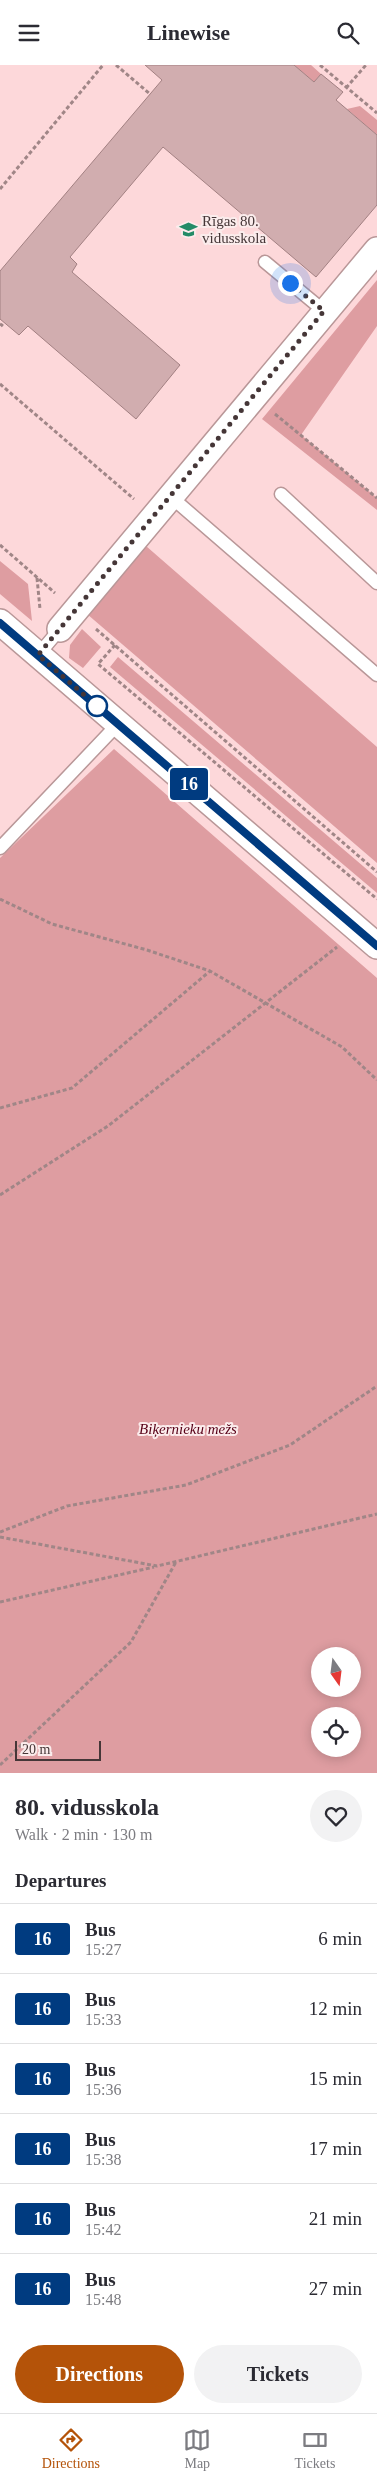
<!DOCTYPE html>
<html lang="en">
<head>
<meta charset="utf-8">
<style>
	body { margin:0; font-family:"Times New Roman",serif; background:#f2f2f3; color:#2b2b33; height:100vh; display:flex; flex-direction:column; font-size:19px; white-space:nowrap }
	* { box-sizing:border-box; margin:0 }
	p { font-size:16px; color:#7c7c81 }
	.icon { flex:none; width:28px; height:28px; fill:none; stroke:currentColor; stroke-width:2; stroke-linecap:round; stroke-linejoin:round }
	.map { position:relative; height:1708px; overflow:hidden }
	.panel { display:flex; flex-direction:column; background:#fff; flex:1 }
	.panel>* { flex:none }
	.badge { padding:0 10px; border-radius:4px; font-size:18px; line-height:32px }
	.needle { width:32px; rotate:166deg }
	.controls { position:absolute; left:311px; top:1582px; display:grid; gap:10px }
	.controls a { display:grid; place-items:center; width:50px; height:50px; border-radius:50%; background:#fff; box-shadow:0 2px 12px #0003; font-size:25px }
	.scale { position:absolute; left:15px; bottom:12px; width:86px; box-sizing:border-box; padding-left:5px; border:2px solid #453637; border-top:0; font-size:14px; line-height:18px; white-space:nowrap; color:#453637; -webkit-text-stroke:4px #fbecec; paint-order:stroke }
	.you { position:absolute; width:25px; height:25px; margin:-12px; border:4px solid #fff; border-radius:50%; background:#1a73e8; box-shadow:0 0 0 8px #1a73e833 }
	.map>.badge { position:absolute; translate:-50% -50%; box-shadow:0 0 0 2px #fff }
	h2 { padding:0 15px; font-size:19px; line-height:45px }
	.round { display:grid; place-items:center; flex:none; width:52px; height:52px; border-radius:26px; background:#f2f2f3 }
	.headline { display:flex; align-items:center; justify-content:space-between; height:85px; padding:0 15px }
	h1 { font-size:24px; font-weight:800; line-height:38px }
	.cta { display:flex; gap:10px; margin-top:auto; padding:10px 15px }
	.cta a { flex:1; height:58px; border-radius:30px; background:#b45309; color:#fff; font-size:20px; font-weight:800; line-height:58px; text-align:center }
	.cta a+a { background:#f2f2f3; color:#2b2b33 }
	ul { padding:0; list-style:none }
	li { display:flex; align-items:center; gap:15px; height:70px; padding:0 15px; border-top:1px solid #e1e1e2 }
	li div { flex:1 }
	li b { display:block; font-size:19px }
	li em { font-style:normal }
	li .badge { min-width:55px; font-weight:700; text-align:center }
	header { display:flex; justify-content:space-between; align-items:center; height:65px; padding:0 15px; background:#fff; font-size:22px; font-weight:800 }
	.menu { display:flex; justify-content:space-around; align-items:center; height:70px; border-top:1px solid #e1e1e2; background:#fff; font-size:14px; color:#7c7c81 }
	.menu a { display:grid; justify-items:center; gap:2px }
	.menu .selected { color:#b45309 }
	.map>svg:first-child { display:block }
</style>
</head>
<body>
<header><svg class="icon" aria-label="menu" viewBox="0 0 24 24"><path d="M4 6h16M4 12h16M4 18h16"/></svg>Linewise<svg class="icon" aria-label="search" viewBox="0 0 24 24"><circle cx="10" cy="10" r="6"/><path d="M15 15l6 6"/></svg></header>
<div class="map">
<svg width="377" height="1708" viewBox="0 0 377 1708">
	<rect width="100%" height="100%" fill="#fdd8da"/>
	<path fill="#de9da1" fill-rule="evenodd" d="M294,0h17l10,9 -7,8z
		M360,41l17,14v15l-30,-26z
		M377,215v46l-76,109 76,63v12l-115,-91z
		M146,481l231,201v116l-290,-249z
		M0,496l28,23 4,37 -32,-27z
		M82,564l19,18 -18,21 -14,-10 1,-13z
		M118,592l259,221v15l-267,-226z
		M114,684l263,229v795h-377v-915zM320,1591h32v33h-32zM320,1651h32v33h-32z"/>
	<path fill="#d1adaf" stroke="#a28082" d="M145,0h149l20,17 7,-8 22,18 -7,8 41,35v70l-61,72 -153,-130 -93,110 7,7 -5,8 108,93 -44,54 -108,-93 -9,9 -19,-16v-48l162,-191z"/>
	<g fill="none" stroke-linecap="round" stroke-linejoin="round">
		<defs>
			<path id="lane" d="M265,197l59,49
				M281,429l96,89
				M170,431l207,179
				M38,590l22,-26
				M0,783l118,-124"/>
			<path id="street" d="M0,557l377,324
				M60,564l317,-379"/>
		</defs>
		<use href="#lane" stroke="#b99798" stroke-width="15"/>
		<use href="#street" stroke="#b99798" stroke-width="28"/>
		<path stroke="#a08687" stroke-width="3" stroke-dasharray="4 2.5" stroke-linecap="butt" d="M116,0l34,29
			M320,0l57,48
			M346,23l20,-23
			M0,124l103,-124
			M0,259l2,1 -2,2
			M0,319l134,115
			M275,349l102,84
			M0,480l55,48
			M37,513l3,31
			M96,564l281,243
			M115,580l-17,19 279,235
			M0,834l52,25 95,26 63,21 132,76 35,33
			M0,1043l72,-20 138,-117
			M0,1130l108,-69 229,-179
			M0,1467l67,-26 119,-21 104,-40 87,-59
			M0,1472l157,29 220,-52
			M0,1537l154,-35
			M0,1700l131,-123 45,-80"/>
		<use href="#lane" stroke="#fff" stroke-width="12"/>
		<use href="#street" stroke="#fff" stroke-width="25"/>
	</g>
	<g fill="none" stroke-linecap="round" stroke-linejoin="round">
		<defs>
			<path id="line" d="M0,558l377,323"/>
		</defs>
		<use href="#line" stroke="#fff" stroke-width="11"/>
		<use href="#line" stroke="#003b80" stroke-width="8"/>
		<path stroke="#453637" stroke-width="5" stroke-dasharray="0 9" d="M97,641l-59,-51 286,-344 -34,-28"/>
	</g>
	<defs>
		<symbol id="school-bare" viewBox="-9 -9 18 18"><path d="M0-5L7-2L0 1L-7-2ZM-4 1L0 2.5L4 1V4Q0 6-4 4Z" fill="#238b67" stroke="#fbecec" stroke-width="2.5" paint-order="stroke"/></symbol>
	</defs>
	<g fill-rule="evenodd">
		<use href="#school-bare" x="176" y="152" width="25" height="25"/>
	</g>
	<circle fill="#fff" stroke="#003b80" stroke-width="2.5" cx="97" cy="641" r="10"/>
	<g text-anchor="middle" stroke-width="4" stroke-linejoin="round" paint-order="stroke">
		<g font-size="15" fill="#453637" stroke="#fbecec" text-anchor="start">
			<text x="202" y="161">Rīgas 80.<tspan x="202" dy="17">vidusskola</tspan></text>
		</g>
		<g font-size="15" font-style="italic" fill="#570017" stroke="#fbecec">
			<text x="188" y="1369">Biķernieku mežs</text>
		</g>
	</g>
</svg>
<div class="controls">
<a><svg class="needle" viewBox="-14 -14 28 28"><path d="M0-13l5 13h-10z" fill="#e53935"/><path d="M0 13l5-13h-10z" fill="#7c7c81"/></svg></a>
<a><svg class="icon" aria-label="locate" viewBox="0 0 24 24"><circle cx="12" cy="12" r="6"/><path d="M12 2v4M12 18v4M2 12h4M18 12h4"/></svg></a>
</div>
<div class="scale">20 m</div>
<div class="you" style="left:290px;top:218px"></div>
<b class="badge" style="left:189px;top:719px;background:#003b80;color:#fff">16</b>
</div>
<section class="panel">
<div class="headline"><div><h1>80. vidusskola</h1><p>Walk · 2 min · 130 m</p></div><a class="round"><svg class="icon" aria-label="heart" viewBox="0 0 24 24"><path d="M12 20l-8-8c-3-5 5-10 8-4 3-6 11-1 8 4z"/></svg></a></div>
<h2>Departures</h2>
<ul>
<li><span class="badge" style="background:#003b80;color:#fff">16</span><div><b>Bus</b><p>15:27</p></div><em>6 min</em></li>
<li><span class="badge" style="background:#003b80;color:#fff">16</span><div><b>Bus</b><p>15:33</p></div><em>12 min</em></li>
<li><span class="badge" style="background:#003b80;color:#fff">16</span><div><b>Bus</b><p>15:36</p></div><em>15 min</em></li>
<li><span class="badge" style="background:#003b80;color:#fff">16</span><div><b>Bus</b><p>15:38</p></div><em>17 min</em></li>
<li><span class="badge" style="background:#003b80;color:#fff">16</span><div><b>Bus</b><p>15:42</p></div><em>21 min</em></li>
<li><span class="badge" style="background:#003b80;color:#fff">16</span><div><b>Bus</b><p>15:48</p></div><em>27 min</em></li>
</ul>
<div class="cta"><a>Directions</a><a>Tickets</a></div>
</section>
<nav class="menu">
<a class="selected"><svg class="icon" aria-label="directions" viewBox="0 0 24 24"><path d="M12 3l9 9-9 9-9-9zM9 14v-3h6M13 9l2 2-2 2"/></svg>Directions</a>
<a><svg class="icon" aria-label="map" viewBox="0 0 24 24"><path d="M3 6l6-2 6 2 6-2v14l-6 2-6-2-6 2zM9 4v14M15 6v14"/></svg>Map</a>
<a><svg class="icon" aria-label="tickets" viewBox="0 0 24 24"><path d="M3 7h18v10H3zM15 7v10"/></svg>Tickets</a>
</nav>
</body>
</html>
